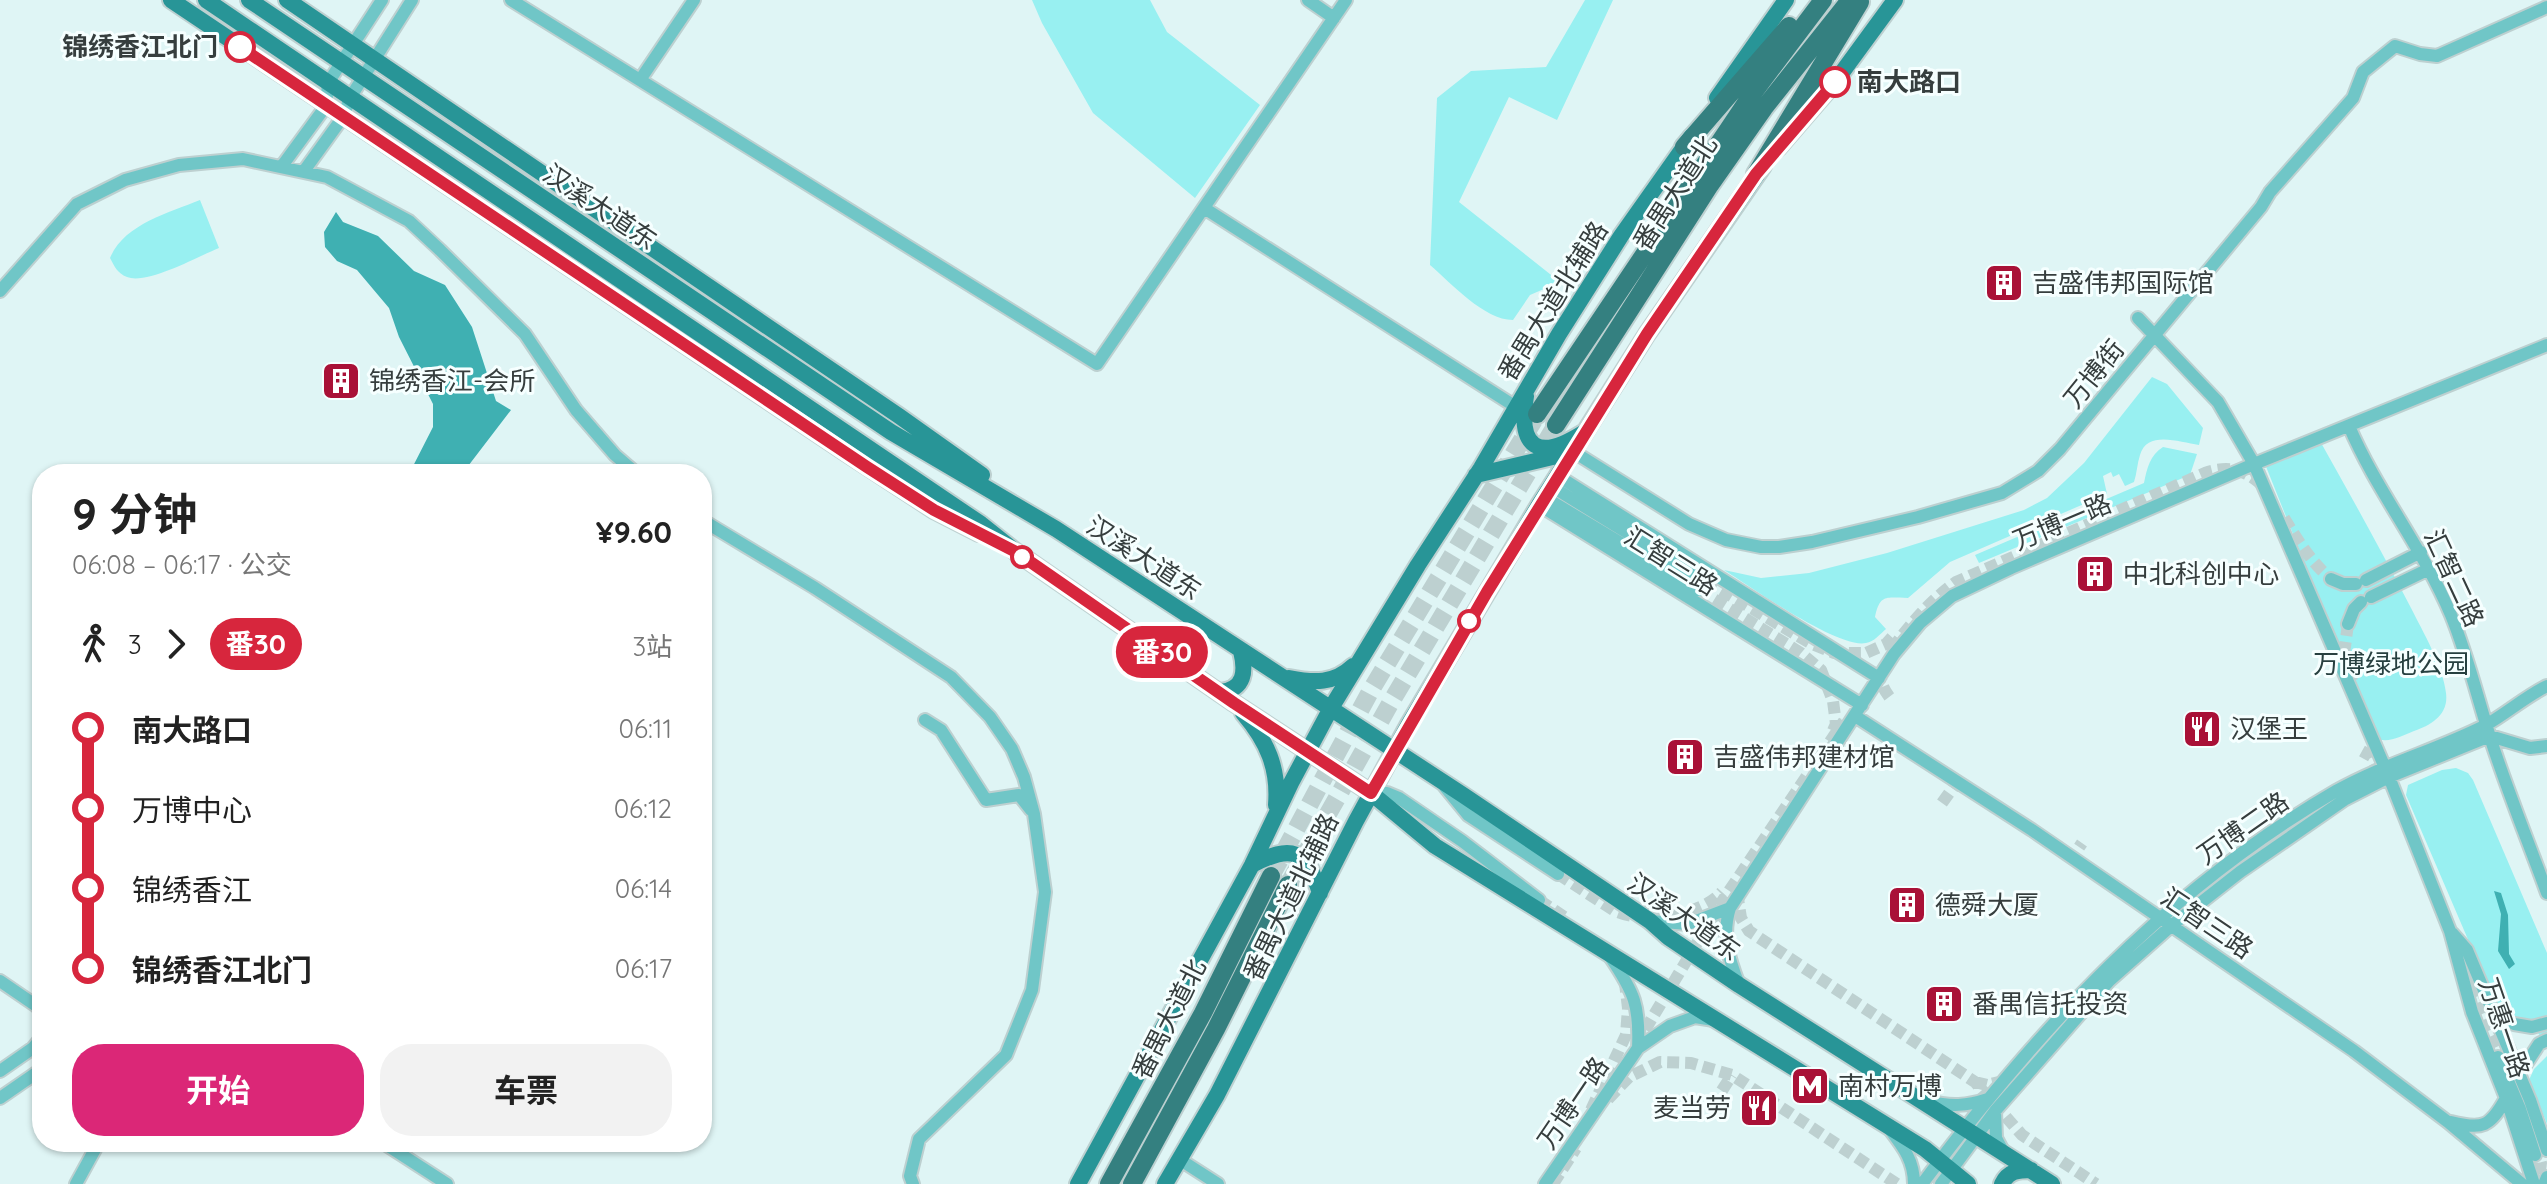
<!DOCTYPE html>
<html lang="zh">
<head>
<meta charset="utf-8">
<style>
	body { margin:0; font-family:Quicksand,"Noto Sans SC",sans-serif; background:#f2f2f2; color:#222; height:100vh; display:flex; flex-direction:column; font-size:30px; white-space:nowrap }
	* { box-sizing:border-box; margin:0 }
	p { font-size:26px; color:#767676 }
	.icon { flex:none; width:44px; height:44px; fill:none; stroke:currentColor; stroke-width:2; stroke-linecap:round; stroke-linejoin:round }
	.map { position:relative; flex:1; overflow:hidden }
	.drawer { position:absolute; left:32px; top:464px; width:680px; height:688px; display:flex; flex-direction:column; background:#fff; border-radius:32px; box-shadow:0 2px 6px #0004 }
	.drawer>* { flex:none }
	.badge { padding:0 16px; border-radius:26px; font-size:28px; line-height:52px }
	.map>.badge { position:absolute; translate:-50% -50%; box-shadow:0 0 0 4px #fff }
	.legs { display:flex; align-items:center; gap:12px; height:88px; padding:0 40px; font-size:26px }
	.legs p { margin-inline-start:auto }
	.headline { display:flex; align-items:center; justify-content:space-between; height:136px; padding:0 40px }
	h1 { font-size:44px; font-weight:700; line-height:60px }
	.button { display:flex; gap:16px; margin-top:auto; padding:16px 40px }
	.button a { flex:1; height:92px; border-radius:32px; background:#db2777; color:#fff; font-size:32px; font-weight:700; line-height:92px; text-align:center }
	.button a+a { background:#f2f2f2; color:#222 }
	ul { padding:0 40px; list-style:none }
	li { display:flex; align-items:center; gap:28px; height:80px; font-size:30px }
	li i { display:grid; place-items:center; width:12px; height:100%; margin:0 10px; background:currentColor }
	li i::after { content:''; width:20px; height:20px; margin:-10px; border:6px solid; border-radius:50%; background:#fff }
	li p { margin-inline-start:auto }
	li:first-child i { background:linear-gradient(#0000 50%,currentColor 0) }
	li:last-child i { background:linear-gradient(currentColor 50%,#0000 0) }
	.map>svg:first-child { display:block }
</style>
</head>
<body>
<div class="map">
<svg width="2547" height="1184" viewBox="0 0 2547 1184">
	<rect width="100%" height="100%" fill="#dff5f5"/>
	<path fill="#98f0f1" d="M1032,0h118l17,32 93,73 -65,93 -102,-85 -51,-90z
		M1585,0h28l-56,120 -48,-23 -50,105 101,80 -30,13 -17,25c-29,0 -62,-37 -83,-55l7,-167 34,-27 75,-4z
		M200,200l19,48c-20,8 -72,37 -92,29 -10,-4 -12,-10 -17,-19 14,-34 59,-45 90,-58z
		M2152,377l15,7 36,44 -4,17c-20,-3 -52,-15 -59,10 -3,9 -3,18 -6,27l-9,4 -6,-12 -6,3 -2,-5 -8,4 4,18 -157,68 -42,36c-21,0 -28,-5 -33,19l11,12c-6,5 -12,13 -20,14 -28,6 -115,-56 -142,-73l37,8 48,-5 78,-20 137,-43 23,-12 37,-35z
		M2320,441c31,55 62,111 91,167 12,24 32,58 35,85 3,22 -15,32 -32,38 -13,5 -28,14 -40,6l-109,-273z
		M2163,447l34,7 -7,21 -211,88 -4,-8 169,-72c3,-15 6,-28 19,-36z
		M2456,768l12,5 5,7 74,173v93c-11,-21 -26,-26 -47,-32l-94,-219 2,-10 34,-15z
		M2547,1056v68l-18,-44 5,-11z"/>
	<path fill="#3fb0b2" d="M336,212l7,10 35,14 36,35 31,14 27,42 24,74 15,9 -49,64h-53l24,-47v-23l-34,-67 -10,-29 -32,-38 -20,-9 -12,-14 -1,-15z
		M2494,891l7,2 7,22 1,39 6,10 -6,5 -11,-18 3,-37z"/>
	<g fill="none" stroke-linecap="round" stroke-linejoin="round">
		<path stroke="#bdd0d0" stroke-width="12" stroke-dasharray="12 6" stroke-linecap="butt" d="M2284,518c14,23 27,44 47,61
			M1706,581l104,62 24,10h32l20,-9 9,-10
			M1699,590l102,63 20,17 12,31 3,23 -4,9
			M2348,624l-4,30 8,27
			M1892,649c20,-27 38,-48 64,-67l249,-109c23,-8 40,-4 58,13
			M1882,669c-3,12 1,20 9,30
			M2362,751l9,5 11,21
			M1942,803l13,-18
			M2069,862l13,-19
			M1558,874l57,37c29,13 86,5 107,-19
			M1737,892l4,26 8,13 226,151 47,53 74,49
			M1539,900l27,18
			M2469,987l37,77
			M1636,1045l85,-142 123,-182
			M1975,1082l12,3 20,-5
			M1608,1099l21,-22 31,-15 31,1 41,12 165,109
			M1712,1106l20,-31
			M1591,1110l35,-75 2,-27 -3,-25
			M2536,1145l5,18 -3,21
			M1553,1184l23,-36"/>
		<path stroke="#bdd0d0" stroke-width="18" stroke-dasharray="18 9" stroke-linecap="butt" d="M1271,876l100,-186 163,-270
			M1288,885l103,-183 165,-277"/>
		<defs>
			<path id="minor" d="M511,0l586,364 249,-364
				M1308,0l26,18
				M640,80l54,-80
				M282,166l44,-60 2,-23 54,-83
				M304,171l39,-54 7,-19 62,-98
				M1204,208l312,199
				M0,291l77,-87 48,-24 54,-15 64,-6 84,18 82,44 31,29 85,84 51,76 39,45 22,19
				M2138,318l80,84 36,62 135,313 61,154 22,81 34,86 28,86
				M2349,426c28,66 74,122 102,189 16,39 26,81 39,122 17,53 38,104 57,156
				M1574,452l115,72 37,16 35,7h18l33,-5 106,-25 84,-24 36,-22 22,-22 201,-242 9,-15 83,-94 10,-26 32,-26 25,8 17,2 110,-49
				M1558,476l321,202
				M1551,486l155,95
				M1544,497l155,93
				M1539,505l323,200
				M702,520l113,68 136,89 39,40 22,32 12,28 10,37 11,78 -13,98 -26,65 -87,84 -9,37 3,8
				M2331,579l12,5h13
				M2366,580l55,-28
				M2371,597l58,-28
				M2348,624l6,-15 7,-7
				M1855,716l177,114 322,221 94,71 74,62
				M925,720l16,10 45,70 33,-5 12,15
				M1445,787l23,28 90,59
				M1371,793h16l12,5 63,43 77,59
				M1650,921l38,3 42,-16
				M2452,933l15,17 63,150 17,50
				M1611,958c23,34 29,48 27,90
				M0,981l38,26 4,9
				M1739,985c-10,-26 -18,-49 -9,-77l164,-254 26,-31 32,-27 59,-28 243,-104 293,-119
				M2514,1024l18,3 15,-4
				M2498,1057l22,52 15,46
				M2526,1064l13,-20 8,-4
				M0,1071l33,-23 9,-11
				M0,1098l42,-29
				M1928,1101c22,6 39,5 60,-2
				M1995,1111l1,27 8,15
				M2451,1122c32,8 39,5 55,-24
				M1891,1131c13,17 23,30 23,53
				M382,1142l65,42
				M1179,1159l39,25
				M76,1184l23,-42
				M1545,1184l93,-136 32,-22 25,-9 19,3
				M1922,1184c117,-156 244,-294 414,-393 48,-27 101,-41 150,-66 21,-12 39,-28 61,-39
				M1941,1184l54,-73 114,-130 62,-55 69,-54 104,-72 45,-23 101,-41 40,12 17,-2
				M2544,1184l3,-7"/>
			<path id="major" d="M171,0l674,452 89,58 45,23
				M206,0l775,524 35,28 218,151 137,90 64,53 490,303 43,35
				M249,0l642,432 165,97 407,266 187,126 18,16 71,48 313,199
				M287,0l612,416 83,59
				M1717,98l69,-98
				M1778,148l57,-66 60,-82
				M1526,396c-8,53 12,65 57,37
				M1476,475l89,-21
				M1289,678c25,5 45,6 64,-12
				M1221,692c24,-3 25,-21 20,-41
				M1243,713c24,28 36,55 33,92
				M1252,865c40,-21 54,-16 68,28
				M1078,1184l174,-319 39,-82 40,-75 87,-143 63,-97 78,-134 62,-98 70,-99
				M1165,1184l52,-89 139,-274 53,-97 130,-219 108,-171 116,-168
				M2002,1184c6,-13 16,-14 29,-14"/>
			<path id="highway" d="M1684,147l105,-121
				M1756,174l104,-172
				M1537,414l213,-317 73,-97
				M1556,425l154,-240 54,-77 86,-108
				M1109,1184l94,-171 68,-137
				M1132,1184l84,-155 72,-144"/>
		</defs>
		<use href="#minor" stroke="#bdd0d0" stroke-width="16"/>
		<use href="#major" stroke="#bdd0d0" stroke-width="20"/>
		<use href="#highway" stroke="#bdd0d0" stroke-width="22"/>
		<use href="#minor" stroke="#70c6c7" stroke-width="12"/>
		<use href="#major" stroke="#289597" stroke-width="16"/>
		<use href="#highway" stroke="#348080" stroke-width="18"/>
	</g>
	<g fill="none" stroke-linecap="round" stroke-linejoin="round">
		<defs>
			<path id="line-1" d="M240,47l627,420 67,43 82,42 218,151 137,90 116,-201 160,-258 109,-160 79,-92"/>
		</defs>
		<use href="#line-1" stroke="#fff" stroke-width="18"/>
		<use href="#line-1" stroke="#d7263d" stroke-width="12"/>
	</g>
	<defs>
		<symbol id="building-square" viewBox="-11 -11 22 22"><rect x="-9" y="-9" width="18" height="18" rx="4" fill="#a91137" stroke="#f6ffff"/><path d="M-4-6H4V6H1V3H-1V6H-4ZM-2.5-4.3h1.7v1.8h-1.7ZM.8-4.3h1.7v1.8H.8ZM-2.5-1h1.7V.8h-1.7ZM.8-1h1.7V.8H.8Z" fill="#fff"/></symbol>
		<symbol id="restaurant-square" viewBox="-11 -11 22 22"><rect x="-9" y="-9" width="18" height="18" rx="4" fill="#a91137" stroke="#f6ffff"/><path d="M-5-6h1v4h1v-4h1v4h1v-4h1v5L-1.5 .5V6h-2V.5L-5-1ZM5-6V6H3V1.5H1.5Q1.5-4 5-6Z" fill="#fff"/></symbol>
		<symbol id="metro-square" viewBox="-11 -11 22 22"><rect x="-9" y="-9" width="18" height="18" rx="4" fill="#a91137" stroke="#f6ffff"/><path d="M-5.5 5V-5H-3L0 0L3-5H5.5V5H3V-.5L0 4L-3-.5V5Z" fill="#fff"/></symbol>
	</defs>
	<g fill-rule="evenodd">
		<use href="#building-square" x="1982" y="261" width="44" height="44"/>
		<use href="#building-square" x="319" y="359" width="44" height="44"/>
		<use href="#building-square" x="2073" y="552" width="44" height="44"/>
		<use href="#restaurant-square" x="2180" y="707" width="44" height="44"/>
		<use href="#building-square" x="1663" y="735" width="44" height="44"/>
		<use href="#building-square" x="1885" y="883" width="44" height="44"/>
		<use href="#building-square" x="1922" y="982" width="44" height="44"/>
		<use href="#metro-square" x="1788" y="1064" width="44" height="44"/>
		<use href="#restaurant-square" x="1737" y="1086" width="44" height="44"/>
	</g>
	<g fill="#fff" stroke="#d7263d" stroke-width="4">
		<circle cx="240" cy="47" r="14"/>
		<circle cx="1835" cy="82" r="14"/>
		<circle cx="1022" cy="557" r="10"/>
		<circle cx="1469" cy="621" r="10"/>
	</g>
	<g text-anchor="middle" stroke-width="6" stroke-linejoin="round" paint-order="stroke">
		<g font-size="26" font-weight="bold" fill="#363e3e" stroke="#f6ffff" text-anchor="end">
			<text x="218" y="56">锦绣香江北门</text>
			<text x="1857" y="91" text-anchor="start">南大路口</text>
		</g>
		<g font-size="26" fill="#363e3e" stroke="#f6ffff">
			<text transform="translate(1675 193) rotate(-57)" y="9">番禺大道北</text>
			<text transform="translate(600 207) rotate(34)" y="9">汉溪大道东</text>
			<text transform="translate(1553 301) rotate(-58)" y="9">番禺大道北辅路</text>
			<text transform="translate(2094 374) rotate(-51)" y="9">万博街</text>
			<text transform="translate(2062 522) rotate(-23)" y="9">万博一路</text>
			<text transform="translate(1144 558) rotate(33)" y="9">汉溪大道东</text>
			<text transform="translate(1671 561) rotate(32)" y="9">汇智三路</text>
			<text transform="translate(2454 578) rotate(65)" y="9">汇智二路</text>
			<text transform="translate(2243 828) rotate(-35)" y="9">万博二路</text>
			<text transform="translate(1291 897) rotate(-64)" y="9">番禺大道北辅路</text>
			<text transform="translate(1684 917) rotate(35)" y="9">汉溪大道东</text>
			<text transform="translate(2207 923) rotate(34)" y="9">汇智三路</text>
			<text transform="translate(1169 1019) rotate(-63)" y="9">番禺大道北</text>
			<text transform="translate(2504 1028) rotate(71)" y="9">万惠一路</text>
			<text transform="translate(1573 1103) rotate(-56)" y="9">万博一路</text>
		</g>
		<g font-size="26" fill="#363e3e" stroke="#f6ffff" text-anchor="start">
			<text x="2032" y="292">吉盛伟邦国际馆</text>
			<text x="369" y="390">锦绣香江-会所</text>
			<text x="2123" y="583">中北科创中心</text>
			<text x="2230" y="738">汉堡王</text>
			<text x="1713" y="766">吉盛伟邦建材馆</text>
			<text x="1935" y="914">德舜大厦</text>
			<text x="1972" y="1013">番禺信托投资</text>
			<text x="1838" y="1095">南村万博</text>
			<text x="1731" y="1117" text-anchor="end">麦当劳</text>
		</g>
		<g font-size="26" fill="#274040" stroke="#f6ffff">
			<text x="2391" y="673">万博绿地公园</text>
		</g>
	</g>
</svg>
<b class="badge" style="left:1162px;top:652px;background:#d7263d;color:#fff">番30</b>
<section class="drawer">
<div class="headline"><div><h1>9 分钟</h1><p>06:08 – 06:17 · 公交</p></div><b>¥9.60</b></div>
<div class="legs"><svg class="icon" aria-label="walk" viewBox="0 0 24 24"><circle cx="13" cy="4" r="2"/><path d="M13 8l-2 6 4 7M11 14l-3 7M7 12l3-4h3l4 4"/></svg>3<svg class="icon" aria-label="forward" viewBox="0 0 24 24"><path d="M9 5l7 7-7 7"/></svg><b class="badge" style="background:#d7263d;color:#fff">番30</b><p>3站</p></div>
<ul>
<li><i style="color:#d7263d"></i><b>南大路口</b><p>06:11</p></li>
<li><i style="color:#d7263d"></i><span>万博中心</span><p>06:12</p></li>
<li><i style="color:#d7263d"></i><span>锦绣香江</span><p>06:14</p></li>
<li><i style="color:#d7263d"></i><b>锦绣香江北门</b><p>06:17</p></li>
</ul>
<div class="button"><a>开始</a><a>车票</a></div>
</section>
</div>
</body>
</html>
